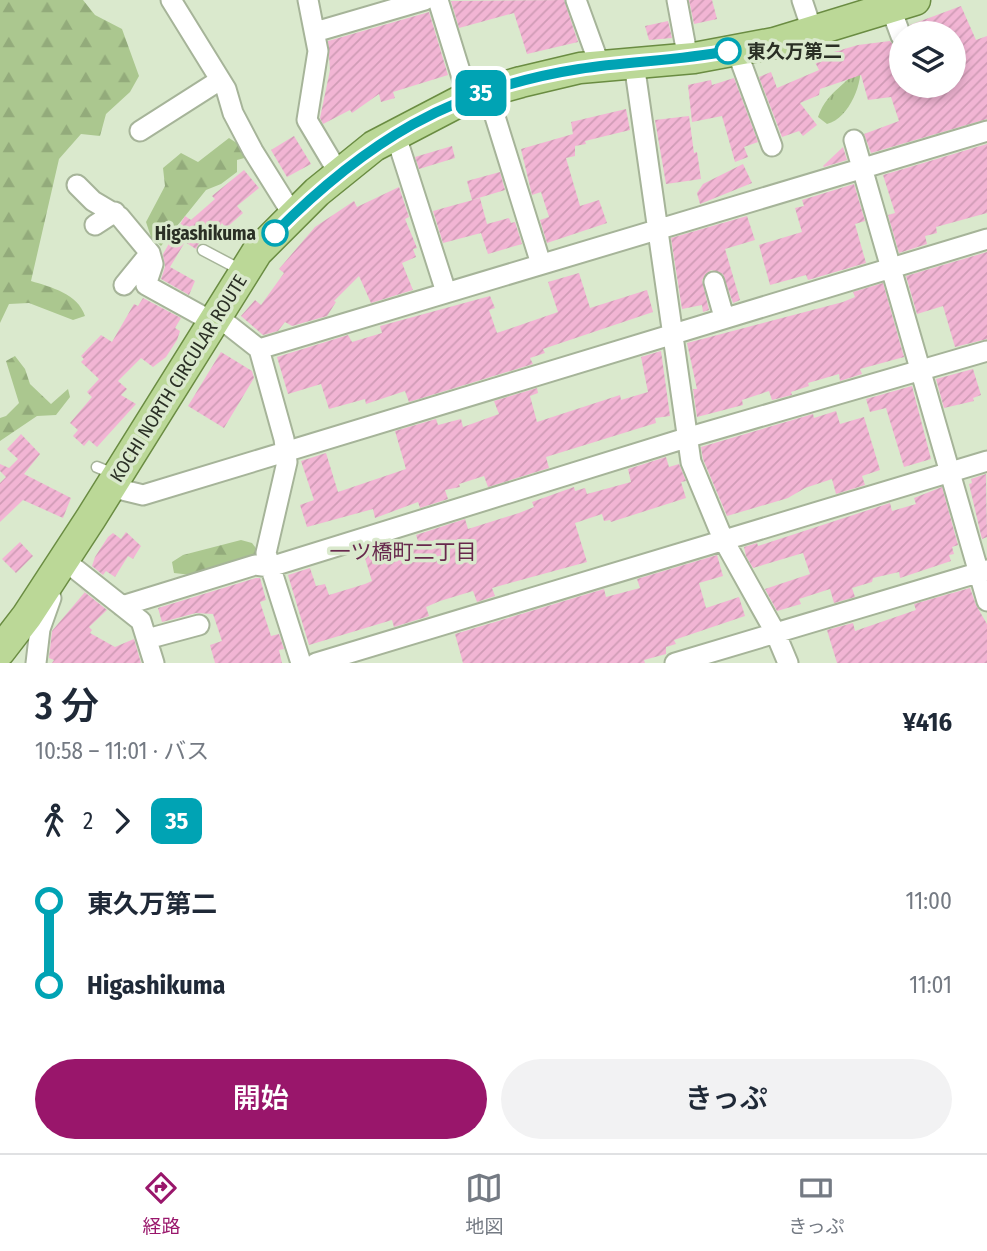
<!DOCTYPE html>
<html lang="ja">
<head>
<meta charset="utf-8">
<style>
	body { margin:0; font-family:"Fira Sans Condensed","Noto Sans JP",sans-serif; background:#f2f2f3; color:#1f2937; height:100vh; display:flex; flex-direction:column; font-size:26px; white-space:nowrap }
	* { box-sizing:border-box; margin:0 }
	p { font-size:23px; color:#747a83 }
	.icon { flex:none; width:38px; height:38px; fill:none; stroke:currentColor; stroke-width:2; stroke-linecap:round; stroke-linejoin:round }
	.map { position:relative; height:663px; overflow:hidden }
	.panel { display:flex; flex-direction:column; background:#fff; flex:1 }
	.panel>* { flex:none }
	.badge { padding:0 14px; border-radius:10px; font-size:24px; line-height:46px }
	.fabs { position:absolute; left:889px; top:21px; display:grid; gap:14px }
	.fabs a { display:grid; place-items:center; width:77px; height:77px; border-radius:50%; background:#fff; box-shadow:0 4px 10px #0003; font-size:35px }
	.map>.badge { position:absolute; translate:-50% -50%; box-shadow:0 0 0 4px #fff }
	.legs { display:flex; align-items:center; gap:10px; height:77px; padding:0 35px; font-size:23px }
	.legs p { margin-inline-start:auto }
	.overview { display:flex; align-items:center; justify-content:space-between; height:119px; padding:0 35px }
	h1 { font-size:38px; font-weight:600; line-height:52px }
	.button { display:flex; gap:14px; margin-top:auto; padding:14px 35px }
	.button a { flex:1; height:80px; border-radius:42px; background:#99166b; color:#fff; font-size:28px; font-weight:600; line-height:80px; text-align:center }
	.button a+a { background:#f2f2f3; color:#1f2937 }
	ul { padding:0 35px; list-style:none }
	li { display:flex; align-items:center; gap:24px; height:84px; font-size:26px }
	li i { display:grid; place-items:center; width:10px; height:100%; margin:0 9px; background:currentColor }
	li i::after { content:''; width:18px; height:18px; margin:-9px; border:5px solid; border-radius:50%; background:#fff }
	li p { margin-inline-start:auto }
	li:first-child i { background:linear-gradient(#0000 50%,currentColor 0) }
	li:last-child i { background:linear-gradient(currentColor 50%,#0000 0) }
	.dock { display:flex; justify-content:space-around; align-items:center; height:98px; border-top:2px solid #e0e1e3; background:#fff; font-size:19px; color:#747a83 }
	.dock a { display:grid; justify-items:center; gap:4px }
	.dock .active { color:#99166b }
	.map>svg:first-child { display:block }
</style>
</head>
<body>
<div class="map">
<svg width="987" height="663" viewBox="0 0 987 663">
	<defs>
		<pattern id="grass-tufts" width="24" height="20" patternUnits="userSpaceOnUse" patternTransform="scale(1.75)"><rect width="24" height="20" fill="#abc78f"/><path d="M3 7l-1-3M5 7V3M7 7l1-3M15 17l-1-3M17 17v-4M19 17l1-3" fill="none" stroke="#93ab7b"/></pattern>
		<pattern id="forest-firs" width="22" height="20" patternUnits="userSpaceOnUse" patternTransform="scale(1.75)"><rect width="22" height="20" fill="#abc78f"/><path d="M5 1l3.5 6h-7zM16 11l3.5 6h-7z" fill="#93ab7b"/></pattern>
		<pattern id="building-hatch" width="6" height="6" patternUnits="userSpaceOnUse" patternTransform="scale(1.75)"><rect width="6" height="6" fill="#f2b5d4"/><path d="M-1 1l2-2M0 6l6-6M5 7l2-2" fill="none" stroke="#d09cb6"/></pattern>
	</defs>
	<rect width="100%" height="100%" fill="#dae9cd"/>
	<path fill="url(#grass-tufts)" d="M860,61c4,20 -10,57 -33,63l-9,-7c11,-30 30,-29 42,-56z"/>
	<path fill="url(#forest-firs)" d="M0,0h83l12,15 27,14 17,47 -9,16 -24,22 -6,22 -19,-2 -22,25 -28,122c20,6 47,13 54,35l-12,4 -44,-17 -20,1 -9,19z
		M229,138l17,11 2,8 -11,3v12l-16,12 -15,6 -45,56 -10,-9 -5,-15 19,-36 -2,-18 18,-15 17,9z
		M15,356l10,13 5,15 21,20 17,-15 2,8 -14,18 -19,1 -37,25v-23l6,-2 13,-13 -13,-42z
		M241,540l11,3 6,8v7l-58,18 -26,-3 -2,-11 11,-7z"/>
	<path fill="url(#building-hatch)" d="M564,0l14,42 -51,12 -13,-41 -55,15 -8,-27z
		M689,0h23l5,19 -23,5z
		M961,6l15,34 11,-4v83l-116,34 -7,-19 35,-13 -8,-24 -23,3 -7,-25 -41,14 -1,6 -19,8 17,22 -14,11 -4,-5 -17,6 -23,-60 12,-5 6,16 42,-18 -6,-12 45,-13 32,-4 11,13v32h53v-53h-41l-3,-8z
		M429,12l19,63 -55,17 2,6 -14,4 -2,-8 -27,19 -2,-3 -27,14 -3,-6 10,-48 -2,-29z
		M668,21l4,17 -23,2 -4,-14z
		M734,78l24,64 -14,5 4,10 -13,5 -13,-46 -30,6 -4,-37 23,-5 1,5z
		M626,109l4,21 -45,11 1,3 -11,2v10l-9,2 14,48 19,-6 8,23 -60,20 -7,-23 9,-3 -8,-25 -9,3 -11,-46 52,-15 -2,-12z
		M689,116l5,37 3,-1 4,27 -35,5 -11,-64z
		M294,136l17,28 -24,13 -16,-27z
		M987,144v69l-51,14 1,6 -12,3 2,8 -28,9 -11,-38 7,-2 -12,-38z
		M452,146l3,12 -36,11 -4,-12z
		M843,147l4,13 -23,7 -1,-1z
		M743,164l9,19 -52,21 -3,-11 6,-9z
		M244,170l15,18 -22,18 6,7 -17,15 -4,-5 -13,19 -7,-4 -6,11 -11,-7 -15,25 25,14 -6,14 -28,-16 4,-12 -2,-13 22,-38 6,4 24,-21 -3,-3z
		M500,172l5,18 -33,10 -5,-19z
		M854,184l11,37 -10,3 11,39 -58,17 -2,-5 -36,10 -11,-40 43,-13 -7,-24 9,-2 -2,-6z
		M399,187l10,30 -4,2 12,29 -4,1 3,8 -14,6 11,27 -42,13 -12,-27 -25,25 2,1 -9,14 -35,10 -7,-4 -7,9 -15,4 -22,-19 14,-16 6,5 23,-32 -5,-4 36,-42 39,-26 3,6z
		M480,198l7,26 22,-6 2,5 4,-1 7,22 -34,10 -7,-21 -38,10 -10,-32z
		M747,216l8,24 -30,9 15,51 -7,3 -10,-29 -12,-4 -9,10 7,30 -6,2 -1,-7 -20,4 -11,-71z
		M987,252v87l-32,8 -12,-41 -26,8 -11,-38z
		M579,273l11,35 57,-18 6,22 -110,37 2,4 -15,5 3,6 -124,38 -4,-11 -39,13 -1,-5 -36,10 -8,-25 -33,10 -11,-37 71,-22 4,7 30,-9 -2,-7 110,-30 5,12 -6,2 8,23 61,-21 -10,-30z
		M883,283l21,74 -44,12 2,5 -22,7 -1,-7 -31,9 1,3 -18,6 1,3 -20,5 -3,-9 -27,9 1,5 -46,12 -4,-28h4l-10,-46 156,-41 12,-5 -2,-5z
		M143,298l38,20 -6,10 5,3 -3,9 -11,17 -13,10 -12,-9 -23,23 9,8 -6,6 15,9 -39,43 -8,-7 -5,6 -11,-10 5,-6 -8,-7 22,-26 -5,-5 12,-13 -18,-17 3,-3 -3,-3 20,-21 11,7 22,-38 4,2z
		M661,351l9,65 -15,2 1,5 -110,34 3,11 -61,19 -4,-11 -25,8 1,3 -15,3 3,9 -28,9 -2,-6 -43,16 -2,-9 -66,18 -7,-22 14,-5 -13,-39 25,-8 12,39 68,-23 -11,-38 41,-12 2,6 23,-6 2,8 36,-13 -5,-13 43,-13 1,5 -8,3 7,26 83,-27 1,5 27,-8 -7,-35z
		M221,352l31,19 2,7 -30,50 -36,-22z
		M973,369l8,26 -8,3 1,3 -30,7 -8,-29z
		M912,386l19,73 -27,8 -18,-59 -16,4 -4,-13z
		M836,411l4,13 24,-7 16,53 -18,6 3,9 -29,9 -4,-15 -27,9 -17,10 -61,18 -24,-57 -2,-12 112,-33 1,4z
		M21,434l19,20 -16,20 47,24 -8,20 -40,-18 -23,22v-39l6,-6 -6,-6v-7l9,4 9,-9 -11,-10z
		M666,457l3,10 10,-3 7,17 -5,1 5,16 -75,24 -1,-2 -6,1 -2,-7 -27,9 12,39 -95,26 3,8 -18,6 -4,-11 -33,10 -14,6 3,9 -35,11 -2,-7 -83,25 -21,-70 22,-7 6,18 9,-2 4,11 36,-11 7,-3 -8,-26 54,-14 -2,-6 49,-16 3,10 51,-16 15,-6 -2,-5 42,-15 1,4 10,-3 2,6 44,-12 -3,-13z
		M986,474l1,63 -5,2 -13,-55 3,-1 -1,-4z
		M942,487l16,58 -6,2 2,7 -5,1 2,6 -51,17 -1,-6 -26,6 -1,4 -20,6 3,9 -21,6 -4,-14 -31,10 2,5 -24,7 -12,-22 45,-15 -7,-21 -50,15 -7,-12 -2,-9 13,-4 1,3 132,-43 2,8 24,-7 -2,-6z
		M126,532l15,14 -8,13 -5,-3 -13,21 -9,-6 -3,4 -11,-9 3,-9 13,-20 5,-4 8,6z
		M20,542l13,14 -17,17 -14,-14z
		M717,555l6,21 -24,7 7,25 33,-11 6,19 -71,24 2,4 -10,3v7l-22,6 1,3h-182l-8,-29 149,-45 2,8 34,-9 -3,-9z
		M256,578h4l6,22 -6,2 11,34 8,-2 5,15 -5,1 3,13h-67l-5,-18 12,-4 -9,-27 -17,-1 -34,9 -4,-14z
		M77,586l30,24 -18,17 3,3 -2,3 25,14 19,-8 7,24h-89l2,-3 -5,-2 3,-27 33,-39z
		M970,588l6,17 11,19v39h-150l-10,-33 26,-7 2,8 61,-21 -2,-6z"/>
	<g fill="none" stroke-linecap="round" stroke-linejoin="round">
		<defs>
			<path id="service" d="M203,250l38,20
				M97,467l17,7"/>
			<path id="minor" d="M171,0l55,89 7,24 20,38 40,64
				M308,0l10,51 -11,69 31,52
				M438,0l30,97
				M576,0l24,66
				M677,0l11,59
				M802,0l11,33
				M891,9l10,27
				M315,32l110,-32
				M736,49l36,97
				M634,63l57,399 32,77 52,93 13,31
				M487,91l54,173
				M140,131l80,-51
				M395,133l51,159
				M854,140l133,461
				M77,185l16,16 27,16 30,36 3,11 -7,21 67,37
				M95,225l20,-13
				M714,282l10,35
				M124,285l26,-32
				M217,316l42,33 25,90 3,23 -21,91 35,110
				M259,349l728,-218
				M110,487l33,8 844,-256
				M61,570l3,-10 77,61 13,42
				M122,606l133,-41 15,2 416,-129 301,-87
				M147,639l52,-14
				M36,663l4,-34 11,-31
				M316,663l671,-202
				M675,663l312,-93"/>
			<path id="primary" d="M0,651l27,-35 64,-98 166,-266 60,-60 57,-46 94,-49 53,-15 59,-14 114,-10 80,-15 141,-43"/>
		</defs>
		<use href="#service" stroke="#a6b499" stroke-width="13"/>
		<use href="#minor" stroke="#a6b499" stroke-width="23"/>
		<use href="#primary" stroke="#6a8c42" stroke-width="33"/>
		<use href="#service" stroke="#fff" stroke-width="10"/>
		<use href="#minor" stroke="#fff" stroke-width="19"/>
		<use href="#primary" stroke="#bbd897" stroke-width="30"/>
	</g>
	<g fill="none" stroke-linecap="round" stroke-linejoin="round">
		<defs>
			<path id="line-1" d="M275,233c90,-91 176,-144 304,-164 50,-8 99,-8 149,-18"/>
		</defs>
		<use href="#line-1" stroke="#fff" stroke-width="16"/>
		<use href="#line-1" stroke="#00a3b4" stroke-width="10"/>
	</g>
	<g fill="#fff" stroke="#00a3b4" stroke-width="3.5">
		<circle cx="728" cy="51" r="12"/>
		<circle cx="275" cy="233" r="12"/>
	</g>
	<g text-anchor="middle" stroke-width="7" stroke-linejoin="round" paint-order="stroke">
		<g font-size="19" font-weight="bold" fill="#2a2f25" stroke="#dae9cd" text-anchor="start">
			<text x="747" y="58">東久万第二</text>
			<text x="256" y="240" text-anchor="end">Higashikuma</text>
		</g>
		<g font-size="19" fill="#2a2f25" stroke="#dae9cd">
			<text transform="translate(178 378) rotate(-58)" y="7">KOCHI NORTH CIRCULAR ROUTE</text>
		</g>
		<g font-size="21" fill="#67284c" stroke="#dae9cd">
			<text x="403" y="559">一ツ橋町二丁目</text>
		</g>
	</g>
</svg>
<div class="fabs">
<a><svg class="icon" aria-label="layers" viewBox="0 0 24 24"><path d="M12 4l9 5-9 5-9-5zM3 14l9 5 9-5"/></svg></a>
</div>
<b class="badge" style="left:481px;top:93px;background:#00a3b4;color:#fff">35</b>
</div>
<section class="panel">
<div class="overview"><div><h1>3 分</h1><p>10:58 – 11:01 · バス</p></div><b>¥416</b></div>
<div class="legs"><svg class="icon" aria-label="walk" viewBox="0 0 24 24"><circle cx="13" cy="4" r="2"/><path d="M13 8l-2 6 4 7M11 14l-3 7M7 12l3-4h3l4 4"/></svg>2<svg class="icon" aria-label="forward" viewBox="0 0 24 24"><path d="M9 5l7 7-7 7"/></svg><b class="badge" style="background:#00a3b4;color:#fff">35</b></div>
<ul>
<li><i style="color:#00a3b4"></i><b>東久万第二</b><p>11:00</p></li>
<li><i style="color:#00a3b4"></i><b>Higashikuma</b><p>11:01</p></li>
</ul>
<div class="button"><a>開始</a><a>きっぷ</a></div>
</section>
<nav class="dock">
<a class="active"><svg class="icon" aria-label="directions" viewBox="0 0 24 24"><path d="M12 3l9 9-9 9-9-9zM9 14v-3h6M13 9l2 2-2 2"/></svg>経路</a>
<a><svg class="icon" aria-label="map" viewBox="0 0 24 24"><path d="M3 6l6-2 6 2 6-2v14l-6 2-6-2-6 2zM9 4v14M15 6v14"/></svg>地図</a>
<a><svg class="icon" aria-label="tickets" viewBox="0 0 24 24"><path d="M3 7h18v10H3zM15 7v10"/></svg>きっぷ</a>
</nav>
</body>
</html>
